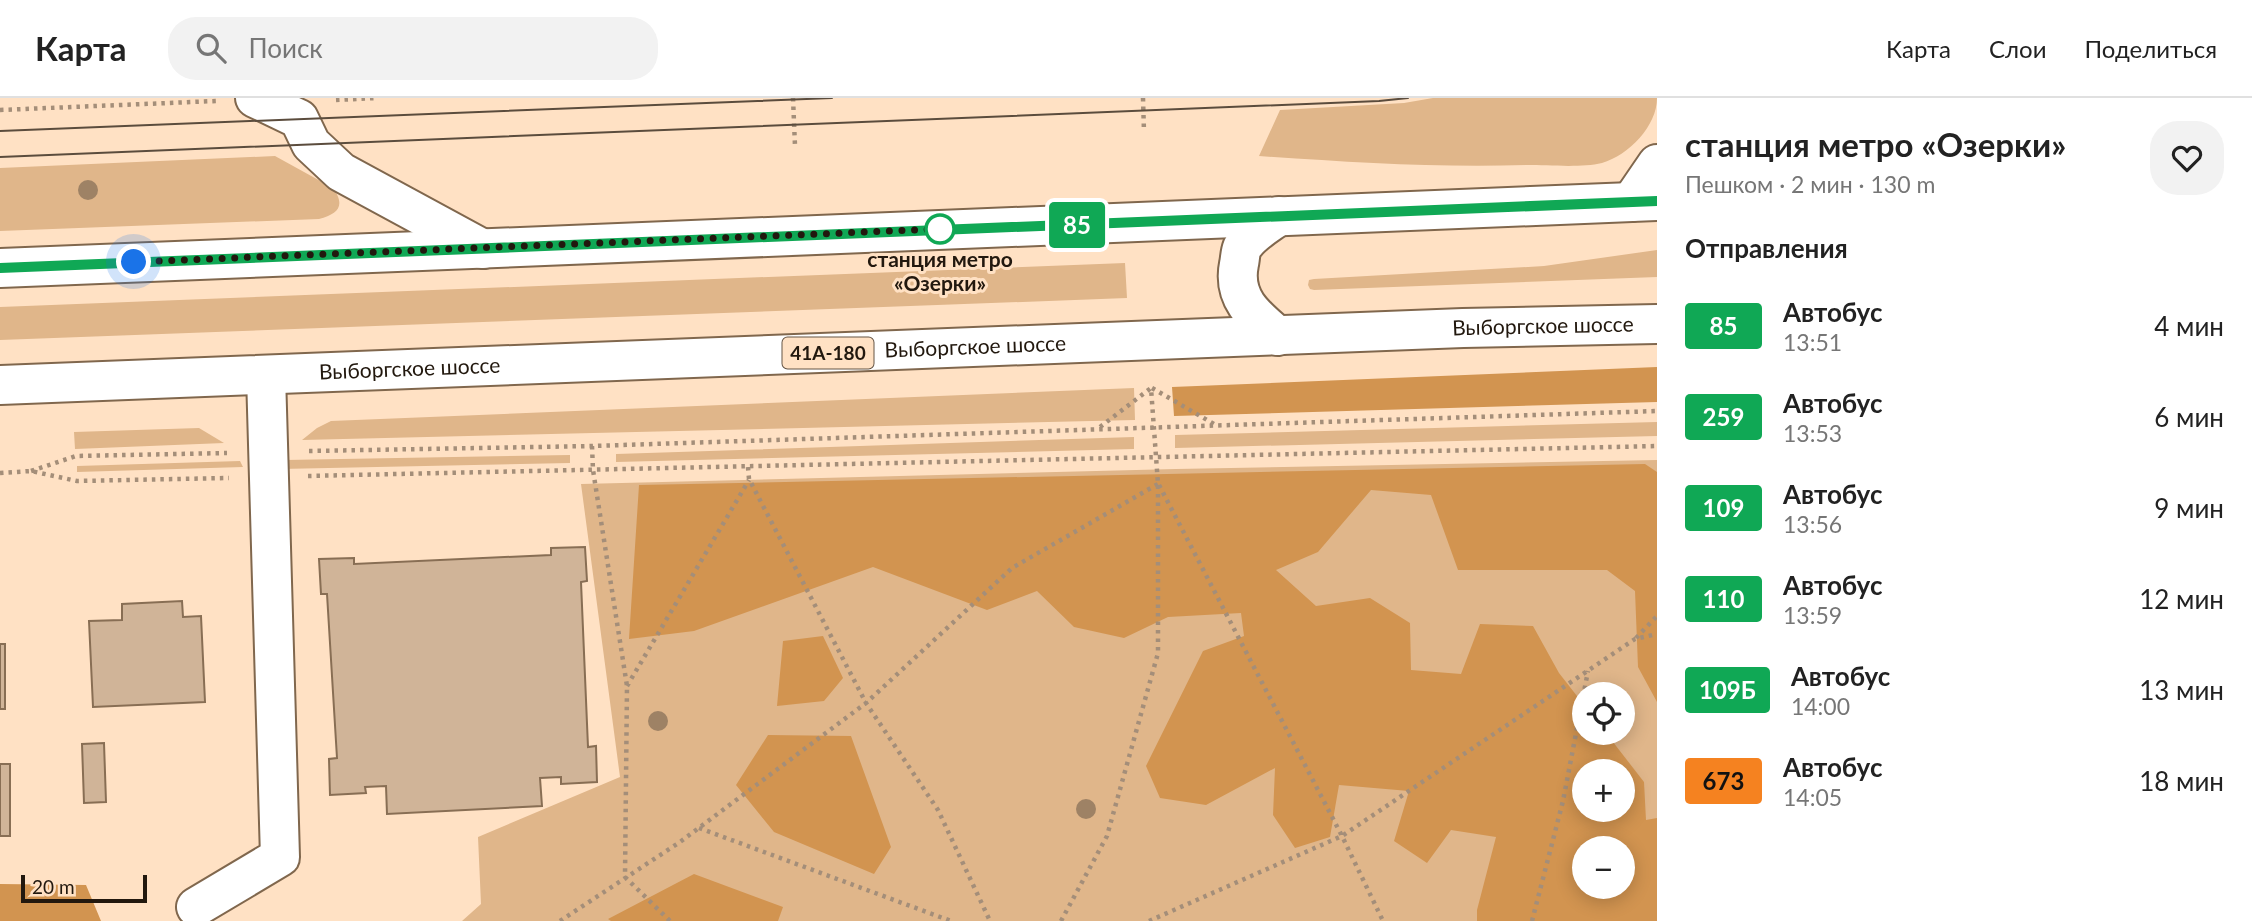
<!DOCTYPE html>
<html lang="ru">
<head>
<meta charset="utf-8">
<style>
	body { margin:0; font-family:Lato,sans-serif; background:#f2f2f2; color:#222; height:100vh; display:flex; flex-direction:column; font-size:26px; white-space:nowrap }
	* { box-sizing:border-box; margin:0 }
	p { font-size:23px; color:#767676 }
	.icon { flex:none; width:38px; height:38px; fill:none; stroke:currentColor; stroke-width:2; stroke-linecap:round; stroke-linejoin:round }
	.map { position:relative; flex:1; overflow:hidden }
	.drawer { display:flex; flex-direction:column; background:#fff; width:595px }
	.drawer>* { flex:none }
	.badge { padding:0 14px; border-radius:5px; font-size:24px; line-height:46px }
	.controls { position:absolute; left:1572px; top:584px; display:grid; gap:14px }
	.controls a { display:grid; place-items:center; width:63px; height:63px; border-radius:50%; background:#fff; box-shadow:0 4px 18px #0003; font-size:35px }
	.scale { position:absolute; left:21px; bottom:18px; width:126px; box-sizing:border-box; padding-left:7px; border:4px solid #22180e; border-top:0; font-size:19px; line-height:24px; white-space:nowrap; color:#22180e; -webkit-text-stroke:5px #ffe1c4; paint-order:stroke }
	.you { position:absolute; width:35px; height:35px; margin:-18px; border:5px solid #fff; border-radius:50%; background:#1a73e8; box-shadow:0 0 0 10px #1a73e833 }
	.map>.badge { position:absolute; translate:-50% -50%; box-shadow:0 0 0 4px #fff }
	h2 { padding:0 28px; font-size:26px; line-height:63px }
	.round { display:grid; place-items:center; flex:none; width:74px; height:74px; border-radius:28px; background:#f2f2f2 }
	.head { display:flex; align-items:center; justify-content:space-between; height:119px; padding:0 28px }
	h1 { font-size:33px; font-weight:700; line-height:52px }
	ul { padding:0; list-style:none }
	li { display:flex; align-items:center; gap:21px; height:91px; padding:0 28px }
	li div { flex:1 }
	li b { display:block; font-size:26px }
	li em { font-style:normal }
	li .badge { min-width:77px; font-weight:700; text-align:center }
	header { display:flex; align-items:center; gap:42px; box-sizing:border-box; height:98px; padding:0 35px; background:#fff; border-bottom:2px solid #e0e0e0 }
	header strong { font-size:33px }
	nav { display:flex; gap:38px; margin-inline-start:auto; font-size:24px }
	.search { width:490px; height:63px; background:#f2f2f2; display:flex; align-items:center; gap:18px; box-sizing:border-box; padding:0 24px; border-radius:28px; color:#767676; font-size:26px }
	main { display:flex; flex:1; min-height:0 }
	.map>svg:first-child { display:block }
</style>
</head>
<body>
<header>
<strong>Карта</strong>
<div class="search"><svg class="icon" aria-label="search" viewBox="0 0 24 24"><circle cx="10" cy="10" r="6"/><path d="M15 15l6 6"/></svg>Поиск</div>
<nav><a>Карта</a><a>Слои</a><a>Поделиться</a></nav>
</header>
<main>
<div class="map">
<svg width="1657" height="823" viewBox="0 0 1657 823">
	<rect width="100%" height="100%" fill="#ffe1c4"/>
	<path fill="#e0b68a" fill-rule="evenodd" d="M1433,0h224c0,28 -28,57 -55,65 -21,5 -53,2 -75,2 -90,3 -179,-3 -268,-9l21,-46 124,-7z
		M275,58l58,32c13,18 5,26 -14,31l-319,12v-63z
		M1657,152v27l-343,13 -4,-1 -2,-4 1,-5 5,-1 230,-13z
		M1125,165l2,35 -1127,42v-33z
		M1134,290l1,32 -833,20 15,-12 14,-7z
		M1657,324v14l-482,12v-13z
		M199,330l25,15 -149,6 -1,-17z
		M1134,339v12l-518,13v-8z
		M570,357v8l-290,6 5,-9z
		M1657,362v461h-1195l19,-17 -3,-67 142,-60 -39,-293 595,-15zM1584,597h38v38h-38zM1584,674h38v38h-38zM1584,751h38v38h-38z
		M240,363l3,6 -166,5v-6z"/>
	<path fill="#d29450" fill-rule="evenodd" d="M1657,269v35l-483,14 -2,-29z
		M1645,366l12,8v230l-19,-35 -3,-76 -28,-21h-149l-27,-75 -60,-5 -53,62 -42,18 40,36 54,-8 40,25 1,47 50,4 19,-50 53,2 26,47 25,32v28h22l38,49 2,38 11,-2v103h-180v-11l19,-73 -45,-7 -24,33 -33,-22 15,-50 -70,-6 -9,52 -35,11 -22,-33 2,-47 -69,37 -46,-7 -14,-32 57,-115 41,-15 -3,-23 -73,4 -44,21 -50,-11 -37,-36 -50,19 -114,-43 -179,64 -65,8 10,-154zM1584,674h38v38h-38zM1584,751h38v38h-38z
		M823,538l20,42 -19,23 -47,5 6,-65z
		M768,637l83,1 40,111 -17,27 -100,-42 -38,-47z
		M694,776l89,33 -5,14h-167l-3,-2z
		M0,786l86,1 15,36h-101z"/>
	<path fill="#d0b498" stroke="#886e54" stroke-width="2" d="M585,449l2,34 -6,1 7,165 8,-1 1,36 -36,2v-7l-21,1 2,28 -155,8 -1,-28 -21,1 1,6 -36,2 -1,-36 8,-1 -10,-164h-6l-2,-35 35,-1v6l197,-9v-7z
		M182,503l1,16 18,-1 4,86 -112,5 -4,-86 33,-1v-16z
		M0,546h5v65h-5z
		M104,645l2,59 -22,1 -2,-59z
		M0,666h10v72h-10z"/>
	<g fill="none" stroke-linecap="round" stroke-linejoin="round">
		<defs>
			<path id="minor" d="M255,0l44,21 12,25 30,28 142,77
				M1631,104l26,-38
				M196,809l84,-50 -14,-482"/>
			<g id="major">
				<path d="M0,170l1657,-67"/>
				<path d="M1278,238c-24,-20 -46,-38 -39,-72 1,-4 1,-11 3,-16 8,-14 25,-23 37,-32"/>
				<path id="s1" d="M0,287l1463,-57 194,-4"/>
			</g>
		</defs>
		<use href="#minor" stroke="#80674d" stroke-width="42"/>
		<use href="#major" stroke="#80674d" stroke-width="42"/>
		<path stroke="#a48e79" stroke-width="4.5" stroke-dasharray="3.5 5" stroke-linecap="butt" d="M793,0l2,48
			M1143,0l1,34
			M336,2l41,-2
			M0,12l216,-9
			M1152,290l62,36
			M1100,329l51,-39
			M592,348l1,24 34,216 -2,191 45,44
			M309,353l283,-5 1065,-35
			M748,369l1,12 117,224 72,107 52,111
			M31,373l45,-15 151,-3
			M0,375l31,-2 46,10 152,-3
			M308,378l1349,-30
			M1159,387l183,351 41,85
			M1636,540l21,-22
			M627,588l122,-206
			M699,730l252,93
			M560,823l120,-79 186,-139 146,-135 146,-84
			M1061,823l46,-85 51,-183v-169l-7,-96
			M1149,823l193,-85 293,-197 22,-5
			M1532,823l31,-120 25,-130"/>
		<use href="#minor" stroke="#fff" stroke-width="38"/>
		<use href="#major" stroke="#fff" stroke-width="38"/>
		<path stroke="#5b4c3d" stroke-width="2" d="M0,33l832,-33
			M0,59l1379,-56 29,-3"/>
	</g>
	<g fill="#9e8265">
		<circle cx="88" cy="92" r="10"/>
		<circle cx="658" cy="623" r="10"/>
		<circle cx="1086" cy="711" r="10"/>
	</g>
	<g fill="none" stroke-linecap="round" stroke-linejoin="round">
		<defs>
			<path id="line" d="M0,170l1657,-67"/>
		</defs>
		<use href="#line" stroke="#fff" stroke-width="16"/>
		<use href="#line" stroke="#10a855" stroke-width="10"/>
		<path stroke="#22180e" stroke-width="7" stroke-dasharray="0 12.6" d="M134,164l806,-33"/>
	</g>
	<circle fill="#fff" stroke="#10a855" stroke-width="3.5" cx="940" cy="131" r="14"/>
	<g text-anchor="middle" stroke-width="6" stroke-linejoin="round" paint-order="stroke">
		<rect fill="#ffe1c4" stroke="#645445" stroke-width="2" x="782.5" y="239.5" width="91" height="31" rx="5"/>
		<g font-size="19" font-weight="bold" fill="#22180e">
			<text x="828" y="262">41А-180</text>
		</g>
		<g font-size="21" font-weight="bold" fill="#22180e" stroke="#ffe1c4">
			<text x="940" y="169">станция метро<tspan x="940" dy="24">«Озерки»</tspan></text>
		</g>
		<g font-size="21" fill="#22180e" stroke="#ffe1c4">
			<text dy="7" stroke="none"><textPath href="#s1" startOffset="1544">Выборгское шоссе</textPath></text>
			<text dy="7" stroke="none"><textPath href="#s1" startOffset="976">Выборгское шоссе</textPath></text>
			<text dy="7" stroke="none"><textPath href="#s1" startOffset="410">Выборгское шоссе</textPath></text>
		</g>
	</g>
</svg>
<div class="controls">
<a><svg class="icon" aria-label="locate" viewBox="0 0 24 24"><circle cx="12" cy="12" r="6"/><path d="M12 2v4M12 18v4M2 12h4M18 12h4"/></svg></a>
<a>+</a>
<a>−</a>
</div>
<div class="scale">20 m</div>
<div class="you" style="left:134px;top:164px"></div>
<b class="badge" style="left:1077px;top:127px;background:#10a855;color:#fff">85</b>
</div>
<section class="drawer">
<div class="head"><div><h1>станция метро «Озерки»</h1><p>Пешком · 2 мин · 130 m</p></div><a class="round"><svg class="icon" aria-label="heart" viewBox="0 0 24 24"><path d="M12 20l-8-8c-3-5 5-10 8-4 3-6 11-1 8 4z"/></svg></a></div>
<h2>Отправления</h2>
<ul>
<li><span class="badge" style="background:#10a855;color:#fff">85</span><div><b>Автобус</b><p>13:51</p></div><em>4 мин</em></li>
<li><span class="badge" style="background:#10a855;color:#fff">259</span><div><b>Автобус</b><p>13:53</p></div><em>6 мин</em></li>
<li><span class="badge" style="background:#10a855;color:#fff">109</span><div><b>Автобус</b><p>13:56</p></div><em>9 мин</em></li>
<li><span class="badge" style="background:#10a855;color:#fff">110</span><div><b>Автобус</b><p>13:59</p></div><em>12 мин</em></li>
<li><span class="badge" style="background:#10a855;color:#fff">109Б</span><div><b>Автобус</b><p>14:00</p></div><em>13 мин</em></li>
<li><span class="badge" style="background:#f58220;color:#111">673</span><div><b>Автобус</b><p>14:05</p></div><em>18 мин</em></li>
</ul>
</section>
</main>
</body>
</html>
